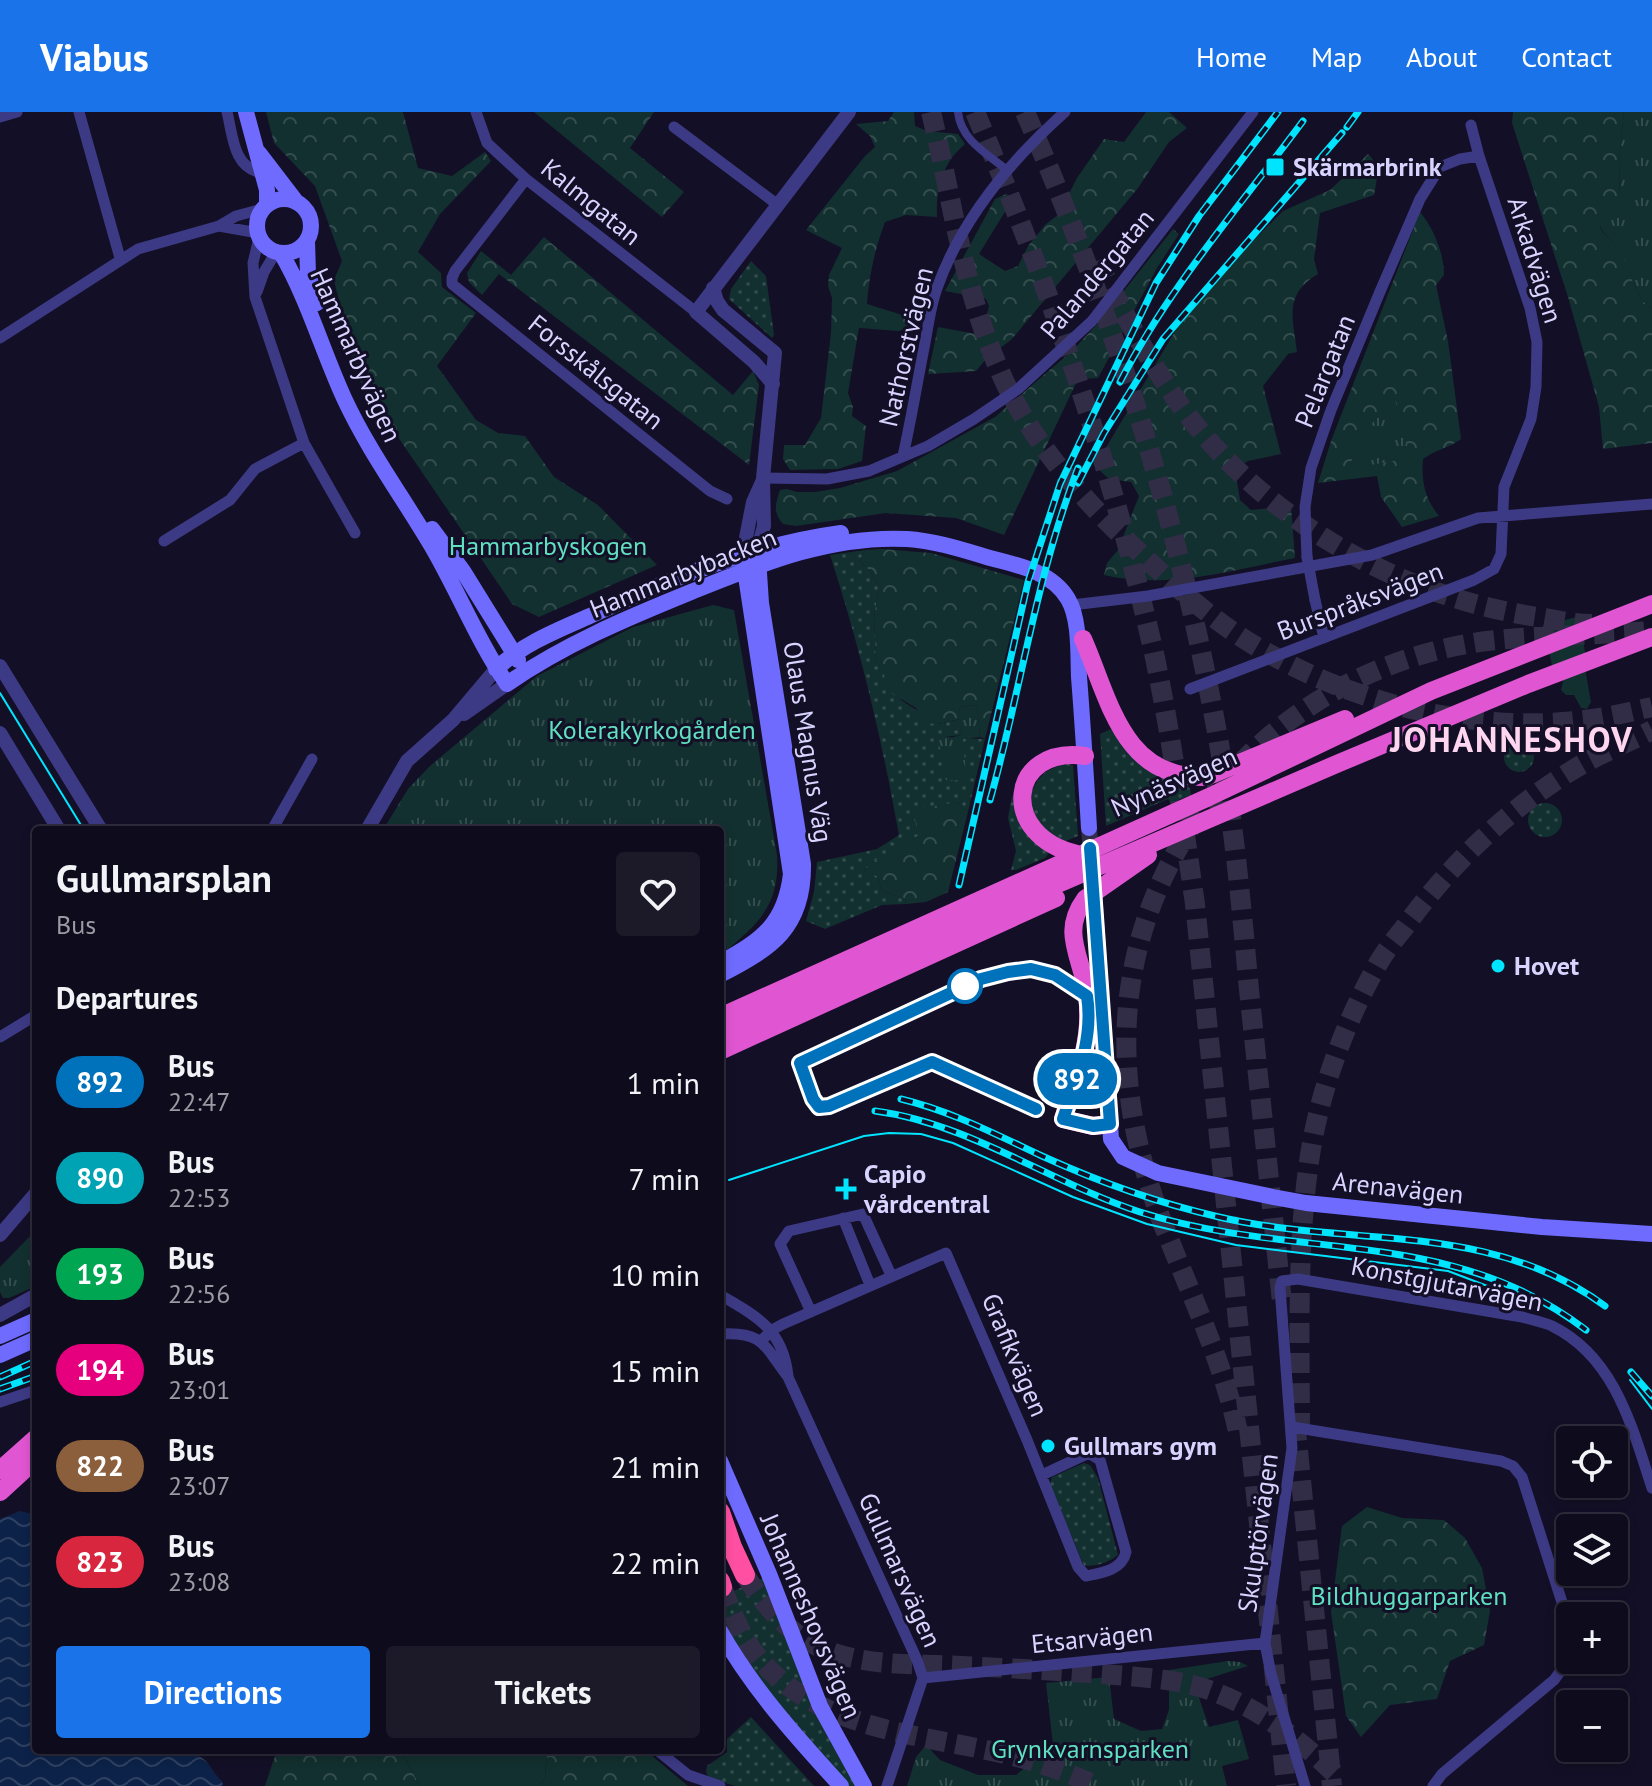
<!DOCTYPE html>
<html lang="en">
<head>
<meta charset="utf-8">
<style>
	body { margin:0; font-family:"PT Sans",sans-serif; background:#1c1929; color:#f1f3f6; height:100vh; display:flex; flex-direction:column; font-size:30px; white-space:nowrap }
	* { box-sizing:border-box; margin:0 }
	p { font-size:26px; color:#9b9ba3 }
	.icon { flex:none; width:44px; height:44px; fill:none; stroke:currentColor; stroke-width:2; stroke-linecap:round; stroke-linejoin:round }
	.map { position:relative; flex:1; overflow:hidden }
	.details { position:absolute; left:32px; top:714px; width:692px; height:928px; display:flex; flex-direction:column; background:#0e0b1c; border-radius:8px; box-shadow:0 4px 12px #0003,0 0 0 2px #2e2b3b }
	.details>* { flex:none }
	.badge { padding:0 16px; border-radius:26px; font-size:28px; line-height:52px }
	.buttons { position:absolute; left:1556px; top:1314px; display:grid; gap:16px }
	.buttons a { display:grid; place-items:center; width:72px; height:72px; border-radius:8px; background:#0e0b1c; box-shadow:0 4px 12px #0003,0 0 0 2px #2e2b3b; font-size:40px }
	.map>.badge { position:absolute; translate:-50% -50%; box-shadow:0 0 0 4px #fff }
	h2 { padding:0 24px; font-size:30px; line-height:72px }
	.round { display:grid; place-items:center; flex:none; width:84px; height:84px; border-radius:8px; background:#1c1929 }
	.head { display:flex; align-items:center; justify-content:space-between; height:136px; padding:0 24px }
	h1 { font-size:38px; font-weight:700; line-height:60px }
	.action { display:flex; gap:16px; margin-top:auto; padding:16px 24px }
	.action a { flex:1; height:92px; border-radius:8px; background:#1a73e8; color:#fff; font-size:32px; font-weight:700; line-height:92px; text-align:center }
	.action a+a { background:#1c1929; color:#f1f3f6 }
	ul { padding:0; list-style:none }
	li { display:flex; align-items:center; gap:24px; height:96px; padding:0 24px }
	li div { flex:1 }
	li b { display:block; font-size:30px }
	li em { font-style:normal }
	li .badge { min-width:88px; font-weight:700; text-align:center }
	header { display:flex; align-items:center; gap:48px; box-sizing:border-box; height:112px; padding:0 40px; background:#1a73e8; color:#fff }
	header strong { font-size:38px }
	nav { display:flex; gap:44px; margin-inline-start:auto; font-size:28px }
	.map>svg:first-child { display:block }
</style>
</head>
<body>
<header>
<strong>Viabus</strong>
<nav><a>Home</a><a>Map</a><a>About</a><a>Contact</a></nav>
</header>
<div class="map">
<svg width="1652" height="1674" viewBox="0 0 1652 1674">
	<defs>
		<pattern id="grass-dots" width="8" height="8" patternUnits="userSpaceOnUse" patternTransform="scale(2)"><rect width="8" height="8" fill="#12302f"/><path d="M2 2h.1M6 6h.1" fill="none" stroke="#344d4e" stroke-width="1.8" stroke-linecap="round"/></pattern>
		<pattern id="forest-crowns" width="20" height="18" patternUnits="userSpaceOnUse" patternTransform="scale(2)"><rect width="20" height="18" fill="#12302f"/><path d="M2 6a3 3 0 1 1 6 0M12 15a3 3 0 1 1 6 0" fill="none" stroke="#344d4e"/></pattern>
		<pattern id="park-tufts" width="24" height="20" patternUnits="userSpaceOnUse" patternTransform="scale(2)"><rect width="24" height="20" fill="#12302f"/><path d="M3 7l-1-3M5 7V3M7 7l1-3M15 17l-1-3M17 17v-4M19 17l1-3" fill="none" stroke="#344d4e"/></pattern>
		<pattern id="water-waves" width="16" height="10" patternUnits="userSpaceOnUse" patternTransform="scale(2)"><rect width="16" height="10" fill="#0c2248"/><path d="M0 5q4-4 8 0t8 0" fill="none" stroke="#2f4163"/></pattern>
	</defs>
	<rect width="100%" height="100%" fill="#130f26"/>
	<path fill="url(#grass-dots)" d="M751,149l15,15 8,59 -2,3 -43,-39 2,-10z
		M865,438l-5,11 12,12 7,16 -5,27 2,45 25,39 37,24 23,-5 1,16 -18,2 41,2 -17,73 -11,-10 -16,4 -23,30 -54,34 13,6 5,15 23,8 1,5 -24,1 -57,24 -19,-8 8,-29 3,-30 60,-13 22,-14c-17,-95 -39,-188 -69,-280z
		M1111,617l9,13 32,30 38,16 1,7 -20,8 -3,-4 -62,27 -6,-92z
		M1504 645a15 15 0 1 1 30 0a15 15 0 1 1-30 0Z
		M1069,652l4,1 5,71 -12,5 -22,-8 -16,-30c8,-24 14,-35 41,-39z
		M1017,683l33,57 -5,6 -29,12h-5l5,-19 -8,-33 4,-22z
		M1528 708a17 17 0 1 1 34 0a17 17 0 1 1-34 0Z
		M1084,1351l6,2 8,13 20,77c-10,8 -21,11 -34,11l-34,-82 2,-7z
		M765,1465l94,209h-10l-33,-36 -73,-91 -23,-41v-21z
		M751,1605l63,69h-79l-26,-8 -3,-6 1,-6 20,-14v-13z"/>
	<path fill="url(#forest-crowns)" d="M266,0h137l15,56 34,8 33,-24 6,9 -51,53 -22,38 23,21 1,14 34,26 -39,53 39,54 22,13 27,3 29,41 44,28 59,60 -118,52 -27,-13 -155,-227 -23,-97 8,-19 -27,-75 -41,-43z
		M534,0h120l-24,36 54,44 -22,25z
		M894,0h20l1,14 12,5 31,3 7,10c-23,19 -29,45 -28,73l-31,-2 -21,7c-10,27 -16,53 -18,82l45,14v8l-13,5 -40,-3 -11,65 5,14 -1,9 14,10 -4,35 -24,8 -48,1 -7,-11 1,-14h21l16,-27 10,-85 1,-35 -4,-12 1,-11 13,-27 -36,-18 59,-74 10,-9 -5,-11 -14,-12 32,-3z
		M1146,0h23l18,16 -18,14 -31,46 -126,151 -26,20 -10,12 -48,3 10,-47 38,7 7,-4 6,-24 -3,-7 -41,-8 50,-92 11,-5 8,3 -35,57 26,17 13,-5 10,-20 18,-22 12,-9 19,-37 27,-39 20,3z
		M1513,0h111l-5,48 1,37 -20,30c5,11 15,15 21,25 10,18 13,46 31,57v134l-49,6 -4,-42 -31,-110 -56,-174z
		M1368,42c13,12 9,25 6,41l-54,18 -6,46 4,15c-35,21 -25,44 -21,78l-9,2 -25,32 18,68 -33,7 -13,8 5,31 11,10 40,-4 4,52c-63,12 -128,32 -191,17l3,-12 11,-13 21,-54 -8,-14 -22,-3 -11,-10 3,-13 76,-128 54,-65 52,-52 47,-21z
		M1420,100c14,17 24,42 24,63l-8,10 12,56 13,98c-12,9 -26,11 -38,20 -2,22 2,40 16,57l-37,11 -21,-30 -4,-21 -59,7 13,-42z
		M1173,117l6,5 -22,34 -59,110 -20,1 -74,156 -48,-17 -70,-5 -90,13 -13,-2c-10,-12 -8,-19 -3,-34l7,-1 10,3h18l25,-4 57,-17 98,-54 78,-67 27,-29z
		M544,125l189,158 20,-24 6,14 -10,80 -250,-191 -17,21 -13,-13 -2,-9 14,-22 30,24z
		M882,437l49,4 93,27 -39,159 -5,-2 -3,-32 -18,2 2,12 -24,5 -13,-1 -8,-15 -30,-18 -2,-16 -8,-13 -2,-45 5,-27 -7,-16 -12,-12 5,-11z
		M957,690l11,10 -20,80 -22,10 -20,2 -1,-5 -23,-8 -5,-15 -13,-5 9,-10 45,-25 -3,-17 8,-11z
		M1367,1395l35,11 42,2 21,18 17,30 8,43 -6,34 -34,16 -13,38 -47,6 -29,32 -15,-21 -15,-104 11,-86z
		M277,1638h153l-27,4 17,32h-155z
		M547,1638h98l43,36h-148l5,-9z"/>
	<path fill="url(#park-tufts)" d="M1624,0h28v197c-18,-11 -21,-39 -32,-57 -6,-11 -15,-14 -20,-26l20,-29 -1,-37z
		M1396,289l15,57 -64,11 35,-63z
		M713,493l21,5 43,245c3,49 -17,68 -53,97l-4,2v-124h-337l25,-41 22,-23 107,-90 96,-49z
		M977,593l3,32 -17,2 3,34 -3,7 -16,1 -4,-6 -4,-35 23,-5 -3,-28z
		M36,1118v56l-27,12h-6l-3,-6v-25z
		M1228,1549l12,1 8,4 -54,17 15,44 29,-7 11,39 -27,7 5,20h-320l9,-29 10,-12 14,15 38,15h38l37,-30 -7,-62 63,-6 5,42 27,12 21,-2 7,-19v-40z"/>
	<path fill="#12302f" d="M1576,505h3l5,6 -3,5 6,36 -2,4 6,34 -4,7 -6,-1 -7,-13h-8l-5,-5 2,-9 -10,-11 -7,-32 -6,-7 3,-5z
		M430,1638h117l-2,27 -5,9h-120l-17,-32z"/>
	<path fill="url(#water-waves)" d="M20,1399l16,4v235h162v6c12,4 14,17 24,25l1,5h-223v-267z"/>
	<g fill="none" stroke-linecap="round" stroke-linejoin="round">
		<path stroke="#312d47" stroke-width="16" stroke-dasharray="16 8" stroke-linecap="butt" d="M1089,716l6,74"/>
		<path stroke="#312d47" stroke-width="20" stroke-dasharray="20 10" stroke-linecap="butt" d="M931,0c21,86 32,176 68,257 29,69 84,132 139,182 39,37 80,75 128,101 90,51 204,80 309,69 26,-2 51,-8 77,-14
			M975,0c76,178 138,357 180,546 17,81 28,164 40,246l91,882
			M1025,0c99,226 172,467 207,713 7,54 12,110 17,165 11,104 22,208 33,312
			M1097,149c26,50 52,102 86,148 84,112 216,188 355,208 18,3 36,7 54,7
			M1239,653c66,-69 154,-112 248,-124 54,-6 110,-6 165,-10
			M1218,677c-103,132 -115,275 -57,430 28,72 62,141 78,217
			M1295,1309l37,365
			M1300,1321c0,-92 -4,-186 10,-278 10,-66 36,-135 69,-193 7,-12 16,-23 25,-34 47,-65 108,-123 177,-163 23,-13 48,-23 71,-35
			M745,1463c18,29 41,56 72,71 37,18 80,18 120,19 54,2 109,5 164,9 36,3 73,4 108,16 48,17 89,48 125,83
			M722,1475c8,21 16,42 29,61 59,82 164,85 254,106 32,7 63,19 93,32"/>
		<path stroke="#3d3a85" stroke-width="8" d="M958,0c3,28 28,41 49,58"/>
		<path stroke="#3d3a85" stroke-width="11" d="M79,0l41,146
			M227,0c6,24 6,55 34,61
			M476,0l11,31 39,36 170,133
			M0,5l17,-5
			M1471,13l8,31
			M674,15l104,78
			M526,67l-71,92 -3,7v6l258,207 17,8
			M219,114l39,7
			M259,126l-6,25 2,34 49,146 51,90
			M257,180l7,-20 12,-20
			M0,226l138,-89 81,-23 17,-10 26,-7
			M903,344c8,-36 14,-72 21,-108 4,-20 6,-41 13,-60 25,-70 74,-128 128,-176
			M763,366l64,1 42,-8 59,-25 46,-27 44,-30 74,-68 161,-209
			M164,429l66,-41 25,-31 49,-26
			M1315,488l9,38
			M1072,493l76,-9 224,-41 106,-37 174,-14
			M1190,577l284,-109 20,-11 7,-15 3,-67 27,-68 5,-32 1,-45 -7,-34 -51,-152 -19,3 -20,8 -20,32 -41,95 -48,116 -20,58 -6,39 2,50
			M272,718l40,-71
			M0,925l36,-22
			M843,1106l27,67
			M720,1183c38,22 63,35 68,81
			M811,1200l-31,-68 9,-13 74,-17 28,61
			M720,1222c44,-3 44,12 68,43l129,283 6,18 -36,108
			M762,1228l10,-10 11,-6 163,-71 81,187 51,127 8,9c16,-3 36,-6 40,-24l-26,-92 -11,-7 -47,22
			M0,1290l36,-12
			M1292,1315l209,34 12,5 9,11 46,144 2,13
			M923,1566l342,-35
			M657,1638l31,25 32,11
			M1305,1674l-34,-112 -6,-31 27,-195 -12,-160 2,-7 16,-2 224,38c10,3 21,5 30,9 63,31 80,101 100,162
			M1433,1674l9,-12 112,-94 11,-15 5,-18"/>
		<path stroke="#3d3a85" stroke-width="14" d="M713,176l4,13 6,9 52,43 -12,125 1,48 -6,22
			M773,272l-19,-22 -58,-50 153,-200
			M743,441l10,-51 9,-20
			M0,554l101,164
			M464,602l43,-30
			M0,621l59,97
			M367,718l40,-69 46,-41 43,-51
			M0,1123l36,-42
			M0,1203l36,-20"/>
		<path stroke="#6f6bff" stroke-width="16" d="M246,0l21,78v14
			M259,41l36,47
			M257 114a27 27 0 1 1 54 0a27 27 0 1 1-54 0Z
			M307,129l1,33 9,29
			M281,141c27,46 41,97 63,145 24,52 58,98 87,147 27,46 46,95 76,139 56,-39 120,-66 184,-92 70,-28 139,-57 216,-53 29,2 56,11 83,19 28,7 62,14 78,41 12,20 10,55 11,78 4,50 7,101 10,151
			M432,417l31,42 55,89
			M496,557c28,-26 62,-39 96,-54 80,-37 161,-70 249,-82
			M1095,796l16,231 12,18 35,16 115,24 33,6 236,24 110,7
			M720,851c42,-23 65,-39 71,-89l-47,-311
			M720,863c52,-27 84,-47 83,-111l-42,-261 -3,-45
			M0,1224l36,-16
			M0,1243l36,-16
			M720,1349l49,113 51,132 44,80
			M720,1519c32,57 77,107 121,155"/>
		<path stroke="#e055d1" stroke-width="18" d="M1083,527c27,61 39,140 123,138l139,-58
			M1077,742c-79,-18 -69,-109 8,-98
			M720,905l489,-220 222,-106 221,-87
			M720,922l289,-129 330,-142 189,-79 124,-47
			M720,939l336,-153
			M1110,1012l-17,2 -30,-7c10,-31 23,-62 25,-95 1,-16 -1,-34 -5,-49 -8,-29 -18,-49 2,-76l63,-44
			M0,1358l36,-32
			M0,1380l36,-33"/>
		<path stroke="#ff4fa3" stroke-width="20" d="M720,1400l12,35 13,28
			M720,1469l2,6"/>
		<path stroke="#00e5ff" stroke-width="2" d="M0,581l84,137
			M729,1068l135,-44 25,-3 32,1 32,9 120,54 74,27 89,21 212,26 79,30
			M1630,1268l22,29"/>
		<defs>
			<path id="rail" d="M1347,15l11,-15
				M1120,270c49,-95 120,-176 183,-261
				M1078,371l26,-50 59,-94 179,-206
				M990,688c31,-110 46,-224 88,-332
				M959,773l69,-303 32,-98 96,-201 43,-67 79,-104
				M901,987c50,12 94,35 141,57 57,26 116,47 177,61 132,31 270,3 386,89
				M875,999c94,12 176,72 265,101 154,49 311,14 446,118
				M1631,1260l21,24
				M0,1265l36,-16
				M0,1277l36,-13"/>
		</defs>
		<use href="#rail" stroke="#00e5ff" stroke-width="7"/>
		<use href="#rail" stroke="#130f26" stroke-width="4" stroke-dasharray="12" stroke-linecap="butt"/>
		<path stroke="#3d3a85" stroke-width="11" d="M1307,445l8,43"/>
	</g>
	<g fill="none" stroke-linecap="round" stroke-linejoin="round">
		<defs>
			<path id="line" d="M1036,997l-104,-47 -103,44 -10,1 -6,-8 -13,-36 181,-84 27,-7 23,-3 24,6 32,21c7,43 -11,84 -24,123l30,7 17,-2 -20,-276"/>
		</defs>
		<use href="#line" stroke="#fff" stroke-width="18"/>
		<use href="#line" stroke="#0072bc" stroke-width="12"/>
	</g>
	<g fill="#00e5ff" stroke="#130f26" stroke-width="3">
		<rect x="1265" y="45" width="20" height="20" rx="4"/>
		<circle cx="1498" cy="854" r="8"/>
		<path d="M842 1065h8v8h8v8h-8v8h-8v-8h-8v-8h8z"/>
		<circle cx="1048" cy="1334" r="8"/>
	</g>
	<circle fill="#fff" stroke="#0072bc" stroke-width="4" cx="965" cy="874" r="16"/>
	<g text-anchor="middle" stroke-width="6" stroke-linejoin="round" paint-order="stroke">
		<g font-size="26" font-weight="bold" fill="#d9d4ff" stroke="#130f26" text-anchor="start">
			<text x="1293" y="64">Skärmarbrink</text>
			<text x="1514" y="863">Hovet</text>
			<text x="864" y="1071">Capio<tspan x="864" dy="30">vårdcentral</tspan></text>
			<text x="1064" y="1343">Gullmars gym</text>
		</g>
		<g font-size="26" fill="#d9d4ff" stroke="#130f26">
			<text transform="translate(591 90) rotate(39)" y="9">Kalmgatan</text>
			<text transform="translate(1535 148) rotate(73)" y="9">Arkadvägen</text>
			<text transform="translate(1097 162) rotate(-50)" y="9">Palandergatan</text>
			<text transform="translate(906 235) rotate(-77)" y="9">Nathorstvägen</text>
			<text transform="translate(356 243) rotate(66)" y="9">Hammarbyvägen</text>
			<text transform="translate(1325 259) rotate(-68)" y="9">Pelargatan</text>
			<text transform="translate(596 260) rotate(39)" y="9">Forsskålsgatan</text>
			<text transform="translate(683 461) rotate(-22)" y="9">Hammarbybacken</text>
			<text transform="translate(1360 489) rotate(-21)" y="9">Burspråksvägen</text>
			<text transform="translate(808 630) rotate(81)" y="9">Olaus Magnus Väg</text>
			<text transform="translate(1174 670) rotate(-24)" y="9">Nynäsvägen</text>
			<text transform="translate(1398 1076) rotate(6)" y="9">Arenavägen</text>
			<text transform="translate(1447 1172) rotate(11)" y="9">Konstgjutarvägen</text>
			<text transform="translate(1015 1243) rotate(67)" y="9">Grafikvägen</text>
			<text transform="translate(1258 1421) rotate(-82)" y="9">Skulptörvägen</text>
			<text transform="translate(900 1458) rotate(66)" y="9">Gullmarsvägen</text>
			<text transform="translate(811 1504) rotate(67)" y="9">Johanneshovsvägen</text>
			<text transform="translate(1092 1526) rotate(-6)" y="9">Etsarvägen</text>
		</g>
		<g font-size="26" fill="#5fe0c0" stroke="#130f26">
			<text x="548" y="443">Hammarbyskogen</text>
			<text x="652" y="627">Kolerakyrkogården</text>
			<text x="1409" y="1493">Bildhuggarparken</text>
			<text x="1090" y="1646">Grynkvarnsparken</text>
		</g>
		<g font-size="34" font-weight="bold" letter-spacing="2" fill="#ffd6f0" stroke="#130f26">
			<text x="1512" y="640">JOHANNESHOV</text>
		</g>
	</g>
</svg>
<div class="buttons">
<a><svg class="icon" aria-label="locate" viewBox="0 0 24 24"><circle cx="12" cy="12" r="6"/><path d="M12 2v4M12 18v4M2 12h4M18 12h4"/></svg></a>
<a><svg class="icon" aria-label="layers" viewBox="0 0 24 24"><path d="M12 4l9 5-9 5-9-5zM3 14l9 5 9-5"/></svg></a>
<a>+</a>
<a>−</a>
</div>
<b class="badge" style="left:1077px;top:967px;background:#0072bc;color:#fff">892</b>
<section class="details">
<div class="head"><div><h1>Gullmarsplan</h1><p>Bus</p></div><a class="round"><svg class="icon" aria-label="heart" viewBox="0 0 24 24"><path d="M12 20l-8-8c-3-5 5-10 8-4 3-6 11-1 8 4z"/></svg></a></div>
<h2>Departures</h2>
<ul>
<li><span class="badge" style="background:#0072bc;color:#fff">892</span><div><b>Bus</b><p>22:47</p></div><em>1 min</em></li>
<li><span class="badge" style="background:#00a3b4;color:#fff">890</span><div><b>Bus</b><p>22:53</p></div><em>7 min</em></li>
<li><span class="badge" style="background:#00a651;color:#fff">193</span><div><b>Bus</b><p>22:56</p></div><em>10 min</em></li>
<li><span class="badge" style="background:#e6007e;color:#fff">194</span><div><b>Bus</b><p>23:01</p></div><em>15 min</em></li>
<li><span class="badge" style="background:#8b5e3c;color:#fff">822</span><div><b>Bus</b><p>23:07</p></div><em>21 min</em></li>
<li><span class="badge" style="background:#d7263d;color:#fff">823</span><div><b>Bus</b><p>23:08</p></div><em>22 min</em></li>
</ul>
<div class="action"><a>Directions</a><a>Tickets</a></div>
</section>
</div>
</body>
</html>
